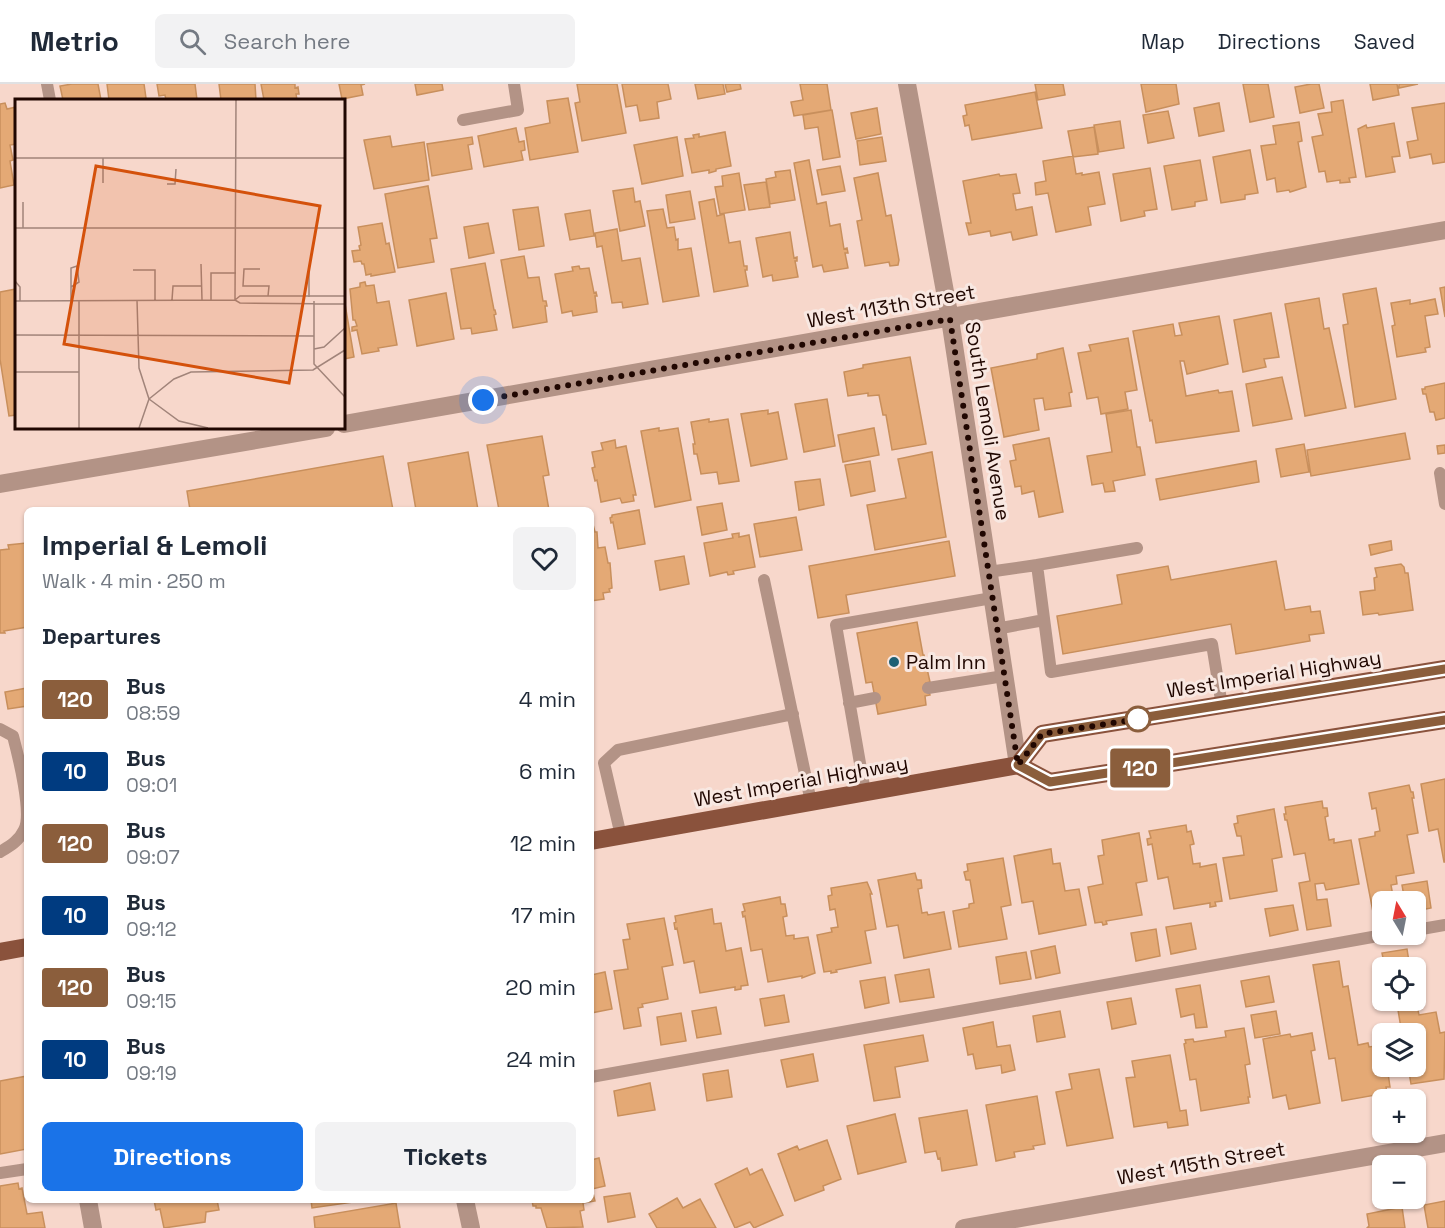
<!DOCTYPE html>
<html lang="en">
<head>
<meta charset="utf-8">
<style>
	body { margin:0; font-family:"Space Grotesk",sans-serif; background:#f2f2f3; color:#1f2937; height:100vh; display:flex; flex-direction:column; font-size:22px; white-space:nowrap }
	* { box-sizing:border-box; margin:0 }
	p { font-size:20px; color:#747a83 }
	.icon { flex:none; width:33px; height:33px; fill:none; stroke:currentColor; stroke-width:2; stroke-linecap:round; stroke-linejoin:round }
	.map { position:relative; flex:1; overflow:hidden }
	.panel { position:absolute; left:24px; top:423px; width:570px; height:696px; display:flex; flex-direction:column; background:#fff; border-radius:9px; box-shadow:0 2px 4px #0004 }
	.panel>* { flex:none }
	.badge { padding:0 12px; border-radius:4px; font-size:21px; line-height:39px }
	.needle { width:39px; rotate:350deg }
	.tools { position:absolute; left:1372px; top:807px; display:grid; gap:12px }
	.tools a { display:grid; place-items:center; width:54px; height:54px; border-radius:9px; background:#fff; box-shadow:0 2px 4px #0004; font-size:30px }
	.you { position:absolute; width:30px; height:30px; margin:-15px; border:4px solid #fff; border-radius:50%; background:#1a73e8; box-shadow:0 0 0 9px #1a73e833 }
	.map>.badge { position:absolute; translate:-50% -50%; box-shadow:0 0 0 3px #fff }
	h2 { padding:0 18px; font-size:22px; line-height:54px }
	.round { display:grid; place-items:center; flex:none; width:63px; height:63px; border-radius:9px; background:#f2f2f3 }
	.overview { display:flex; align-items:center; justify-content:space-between; height:102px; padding:0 18px }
	h1 { font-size:28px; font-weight:700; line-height:45px }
	.button { display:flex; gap:12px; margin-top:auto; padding:12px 18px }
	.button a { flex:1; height:69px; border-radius:9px; background:#1a73e8; color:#fff; font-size:24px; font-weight:700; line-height:69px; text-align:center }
	.button a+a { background:#f2f2f3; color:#1f2937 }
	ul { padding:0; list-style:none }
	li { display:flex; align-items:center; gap:18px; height:72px; padding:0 18px }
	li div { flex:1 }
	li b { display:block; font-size:22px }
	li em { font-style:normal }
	li .badge { min-width:66px; font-weight:700; text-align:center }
	header { display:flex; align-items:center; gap:36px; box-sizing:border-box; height:84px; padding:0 30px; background:#fff; border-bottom:2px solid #e0e1e3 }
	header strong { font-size:28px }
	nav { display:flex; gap:33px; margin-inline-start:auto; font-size:21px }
	.search { width:420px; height:54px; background:#f2f2f3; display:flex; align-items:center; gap:15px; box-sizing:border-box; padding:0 21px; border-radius:9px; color:#747a83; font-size:22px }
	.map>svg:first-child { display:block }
</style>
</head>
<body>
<header>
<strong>Metrio</strong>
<div class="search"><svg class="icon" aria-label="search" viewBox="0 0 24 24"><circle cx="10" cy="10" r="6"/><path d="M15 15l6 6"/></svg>Search here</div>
<nav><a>Map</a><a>Directions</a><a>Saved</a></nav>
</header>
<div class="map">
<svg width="1445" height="1144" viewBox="0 0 1445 1144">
	<rect width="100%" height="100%" fill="#f7d7cb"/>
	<path fill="#e4a975" stroke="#c88f5c" stroke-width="1.5" d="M72,0h26l3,16h-38l-3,-14z
		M107,0h37l2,14 -5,2h-32z
		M157,0h38l2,16h-31l-1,-5 -6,1z
		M219,0h36l1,16h-35z
		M261,0h34v4l3,-1 1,7h-3l1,6h-33z
		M339,0h26l-4,1 2,10 -21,4z
		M415,0h27l1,6 -26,5z
		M577,0h40l9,49 -44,8 -7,-38 5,-1z
		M622,0h46l3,15 -14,3 2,16 -19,3 -3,-16 -11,2z
		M695,0h28l2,10 -27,5z
		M725,0h15l1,5 -14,3z
		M800,0h27l4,26 -37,6 -3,-14 12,-2z
		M1035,0h28l2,11 -27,5z
		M1141,0h35l3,20 -33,8z
		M1243,0h25l6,33 -24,5z
		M1311,0h8l5,24 -24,5 -5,-26z
		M1370,0h27l2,11 -26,5z
		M1399,0h19l-19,4z
		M1035,8l7,36 -70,12 -3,-15 -4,1 -2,-10 4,-1 -2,-10z
		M568,14l10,54 -48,8 -5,-32 25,-5 -3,-22z
		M1343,16l13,77 -7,1 1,4 -10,1v-3l-13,2 -2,-11 -6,1 -7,-35 11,-2 -5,-21 14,-2 -1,-10z
		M5,19l2,6 9,-2v37l-6,1 3,15 -3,1 4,24 -14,3v-84z
		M1219,19l5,28 -25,5 -5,-28z
		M1445,19v59l-12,2 -2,-10 -21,4 -3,-16 11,-2 -6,-32z
		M877,24l4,26 -25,5 -5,-26z
		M832,26l8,47 -17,3 -5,-33 -13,2 -2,-14z
		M1168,27l6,27 -26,5 -5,-28z
		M1120,37l4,27 -25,4 -5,-27z
		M1299,38l3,19 -4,1 8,45 -16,5 -1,-2 -12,2 -2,-14 -8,2 -6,-34 15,-2 -3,-18z
		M1394,39l6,33 -8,1 3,15 -29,5 -8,-48 8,-4 1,3z
		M1094,43l4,27 -25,3 -5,-26z
		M516,44l3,14 5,-1 1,9 -4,1 2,9 -39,7 -6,-31z
		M725,48l6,34 -15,3v2l-7,2v-3l-17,3 -7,-34 9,-1 -1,-3 6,-1v3z
		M390,52l2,11 32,-5 5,38 -55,9 -10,-49z
		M472,53l1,7 -5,1 4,24 -40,7 -5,-32z
		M677,53l6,39 -41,8 -8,-39z
		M882,53l4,24 -26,4 -3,-24z
		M1250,66l8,43 -13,2v4l-24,4 -8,-46z
		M1073,72l3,18 6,-1v2l17,-3 6,32 -17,3 3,18 -35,7 -8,-39 -12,2 -1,-12 11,-2 -3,-20z
		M809,76l8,44 9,-2 4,24 10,-2 4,25 3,-1 1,5h-3l3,15 -24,4 -2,-7 -9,2 -19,-104z
		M1200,76l7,40 -12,2v4l-23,4 -8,-44z
		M840,82l5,25 -23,4 -5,-25z
		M1150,84l7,41 -13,2 1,5 -24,5 -8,-47z
		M790,86l5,30 -25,4 -4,-25 10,-2 -1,-5z
		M739,89l6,37 -25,4 -5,-27 8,-1 -1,-10z
		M878,89l8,43 5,-1 8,45 -1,5 -8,1 -1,-4 -24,4 -8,-45 5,-1 -8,-42z
		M999,90l1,2 16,-2 4,19 -7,1 3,16 16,-3 5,28 -24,5 -2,-8 -20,4 -1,-5 -21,4 -3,-12h5l-8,-42z
		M766,98l4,25 -21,3 -5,-25z
		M428,102l9,52 -7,1 4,23 -36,6 -13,-74z
		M633,104l2,14 5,-1 5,25 -25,5 -7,-40z
		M690,107l5,28 -25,4 -4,-28z
		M714,115l3,17 7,-2 5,29 11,-2 4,25h3v4h-2l3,16 -34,6 -15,-90z
		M538,123l6,39 -25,4 -6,-40z
		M663,125l4,19 7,-1 2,13 2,-1v11l13,-2 8,48 -36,6 -16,-91z
		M590,126l4,26 -24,4 -5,-26z
		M382,139l4,21 3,-1 6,29 -24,4v-2l-5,1 -2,-11h-2l-1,-3 -7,1 -2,-11 8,-1 -1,-4 2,-1 -3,-18z
		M488,139l6,30 -25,5 -5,-31z
		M617,145l5,32 18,-3 8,46 -25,4 -1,-6 -10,1 -10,-57 -5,1 -2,-14z
		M790,148l4,26 3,-1v4h-2l3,16 -25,4 -1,-6 -9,2 -7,-39z
		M524,172l4,22 11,-1 4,24h3l1,5h-2l2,16 -34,6 -12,-68z
		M485,179l9,47h1l1,4 -2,1 3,15 -25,4 -1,-6 -10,1 -10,-60z
		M579,182l1,3 9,-1 5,25 2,-1 1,4h-2l2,16 -24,4 -1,-5 -10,2 -7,-39 18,-3 -1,-4z
		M365,198l1,4 8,-1 3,18 12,-2 8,44 -19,3 1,3 -17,3 -5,-24 -5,1v-4l5,-1 -2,-6h-2l-3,-31 10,-2v-4z
		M1445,203v30l-5,-29z
		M1376,204l20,111 -41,8 -12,-82 5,-1 -5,-30z
		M16,205v126l-7,1 -9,-57v-67z
		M446,209l8,46 -37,7 -8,-46z
		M344,214l10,59 -10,2z
		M1319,214l5,31 5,-1 17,80 -41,8 -20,-112z
		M1435,215l3,15 -13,2 5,31 -5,1 1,4 -29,5 -5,-31 3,-1 -4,-22 19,-3v4z
		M1271,229l8,44 -15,2 2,8 -23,5 -9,-52z
		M1219,232l9,48 -41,10 -3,-13h-4l6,35 32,-6 1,3 13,-2 7,40 -83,12 -4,-23 -2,1 -17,-90 40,-7 2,12 7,-1 -3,-12z
		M1128,254l9,52 -12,2 3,17 -27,5 -3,-17 -11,2 -9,-46 13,-2 -2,-6z
		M1063,264l9,44 -3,1 2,13 -26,4 -2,-12 -9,1 5,31 -35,7 -13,-69 46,-9v-5z
		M910,273l16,87 -34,6 -6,-35h-3l-4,-20 -11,1v-3l-20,3 -4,-24 19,-4v-3z
		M1282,293l10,42 -39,7 -7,-42z
		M1445,299v35l-9,2 -2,-8h-4l-4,-18h-3l-1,-5h3v-2z
		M827,315l8,47 -31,6 -9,-48z
		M768,326v4l10,-2 9,47 -36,7 -10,-52z
		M1131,326l6,37h3l5,28 -32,6 2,10 -10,1 -2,-9 -11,2 -5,-29 25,-4 -6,-38z
		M709,335v3l19,-3 11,62 -20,3 -2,-12 -16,2 -4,-20h-3l-1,-10h2l-4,-22z
		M659,344v3l19,-3 13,72 -36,7 -14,-76z
		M874,344l5,27 -36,7 -5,-27z
		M1405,349l5,26 -99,17 -4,-26z
		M542,352l7,39 -6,1 6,34h-50l-12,-65z
		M1049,354l14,74 -24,5 -5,-26 -12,3 -1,-8 -6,1 -5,-26 6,-1 -3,-15z
		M615,356l1,8 10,-2 10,49h-3l1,6 -12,2 -2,-5 -19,4 -4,-22 -2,1 -3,-13 3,-1 -3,-15 11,-2 -2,-7z
		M1304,360l5,28 -28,5 -5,-28z
		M1445,361v8l-7,1 -1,-8z
		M468,368l10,58h-62l-8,-47z
		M932,368l14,85 -71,13 -8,-45 39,-7 -8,-39z
		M383,372l10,54h-203l-3,-19z
		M870,377l5,30 -24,5 -6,-31z
		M1256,377l3,21 -99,18 -4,-21z
		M820,395l4,26 -25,5 -4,-28z
		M722,419l5,27 -25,5 -5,-28z
		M639,426l6,34 -27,5 -5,-27 -2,1 -1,-5 2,-1v-2z
		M591,433l4,15h2l1,16 7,-1 3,16h2l2,25 -3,1 1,3 -7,1 1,6 -13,2z
		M796,433l6,33 -42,7 -6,-33z
		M739,449v4l10,-2 6,32 -22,4 1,3 -6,1 -1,-3 -17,4 -6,-33 29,-5 -1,-4z
		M949,457l6,35 -109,19 3,18 -31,5 -9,-52z
		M1391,457l1,9 -21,5 -2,-10z
		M26,459l1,84 -23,4 1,2h-5v-83l9,-1 -1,-4z
		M684,472l5,28 -29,6 -5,-29z
		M1276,477l9,49 25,-4 1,6 9,-1 4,22 -15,2 1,6 -74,13 -5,-30 -168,30 -6,-38 65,-12 -5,-29 51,-9 3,14z
		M1401,480l3,3 1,6h3l5,37 -34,5 -1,-2 -15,2 -3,-23 15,-2 -1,-12 3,-1 -2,-9z
		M917,538l6,33h1l6,27 -4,1 4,12 -5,1 1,9 -48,9 -6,-32 -6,1 -9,-50z
		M27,604v18l-19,3 -3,-17z
		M1445,695v83h-1l-6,-33 -9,2 -8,-47z
		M1409,701l2,7h2l1,6h-2l6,35 -11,2 7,38 -18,3 1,8 -6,1 3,17h-11v9l-10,1 -14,-73 16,-3v-4l5,-1 -4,-23 -4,1 -3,-16z
		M1322,717l1,7h4l1,8 -3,1 4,23 5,-1v4l17,-3 8,44 -33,6 -2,-7 -9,1 2,16 10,-1 4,27 -24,4 -8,-47 11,-2 -5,-28 -11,2 -7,-35h-2l-1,-6h2l-1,-7z
		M1274,725l8,48 -10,2 5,32 -47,8 -7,-41 21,-3 -3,-19h-4l-3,-12 4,-1 -1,-7z
		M1186,741l1,7 4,-1 3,13 -4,1 3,19 7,-1v4l16,-3 6,37 -7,1 1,4 -6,1v-4l-36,6 -6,-32 -10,2 -6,-35 -4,1 -1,-6 4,-1 -2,-7z
		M1139,749l8,48 -11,2 6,32 -36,6 1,3 -4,1 -1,-3 -7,1 -7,-36 15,-3 -5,-28 6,-1 -2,-15z
		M1051,765l2,15 7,-1 5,28 14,-2 7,36 -47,9 -6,-33 -11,2 -8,-47z
		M1003,774l8,47 -10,2 6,32 -48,8 -6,-36 16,-3v-4l5,-1 -4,-23h-4l-2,-8 4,-1 -1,-7z
		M915,789l2,7h4l1,8 -4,1 4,24 5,-1 1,3 16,-3 7,37 -47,9 -6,-33 -11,2 -9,-47z
		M1427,797l4,27 -15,3v-9h-11l-3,-17z
		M867,798l5,12h-2l6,35 -11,2 6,32 -35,7 1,2 -6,1v-2l-7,1 -7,-37 15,-3 -1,-4 7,-1 -3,-18 -5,1 -2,-14 4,-1 -1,-7z
		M780,813l1,7h4l2,12 -4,1 3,19 8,-1v4l14,-2 7,36 -13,5v-2l-34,6 -6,-33 -11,2 -6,-35 -2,1 -1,-5 3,-1 -2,-7z
		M1293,821l5,25 -28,6 -5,-27z
		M712,825l2,15 7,-1 5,28 15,-3 7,37 -7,1v3l-6,1v-3l-35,6 -6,-32 -10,2 -7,-35 -2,1 -1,-6 2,-1 -1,-6z
		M664,834l9,47 -11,2 6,32 -26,5 1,3 -5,1 3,18 -17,3 -10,-58 14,-2 -5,-29 7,-1 -3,-15z
		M1191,839l5,26 -25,5 -5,-27z
		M1156,845l4,27 -24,5 -5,-28z
		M1055,862l5,27 -24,5 -5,-27z
		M1407,865l3,19h-25l-3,-15z
		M1026,868l5,27 -31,5 -4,-27z
		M1339,877l4,26 5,-1 10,59 10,-2 1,4 14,-2v21h4l3,21h-4l1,6 -45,8 -7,-43 -6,1 -16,-94z
		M929,885l5,28 -34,5 -5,-27z
		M605,888l7,37 -21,4v-38z
		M1269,892l5,26 -28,5 -5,-26z
		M885,893l4,26 -24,5 -5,-27z
		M1200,901l7,42 -11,1 -2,-14 -13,3 -5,-28z
		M784,911l5,27 -24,4 -5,-27z
		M1131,914l5,26 -24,5 -5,-27z
		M1417,922l2,9 17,-3 4,21 5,-1 -1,47 -33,5 -3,-18h8v-32h-14l-4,-24z
		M716,923l5,27 -24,4 -5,-27z
		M1060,927l5,26 -28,5 -4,-26z
		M1276,927l4,23 -25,4 -4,-23z
		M681,929l5,28 -25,4 -4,-28z
		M993,938l4,25 13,-2 5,25 -13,3 -1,-8 -25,4 -3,-15 -5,1 -5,-27z
		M1244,944l6,36 -5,1 5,32h-2l1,6 -48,8 -5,-32 -6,1 -6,-36 2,-1 -1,-3 8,-1 1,3 32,-5 -1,-6z
		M1312,949l3,17 -4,1 9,52 -31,6 -3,-14 -13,3 -10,-59 27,-5 1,3z
		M923,951l5,26 -33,6 5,30 -26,4 -10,-56z
		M813,970l5,27 -31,6 -6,-27z
		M1170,971l10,56 6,-1 2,15 -20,3 -1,-6 -33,5 -8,-49 9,-1 -3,-16z
		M1099,985l14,69 -46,8 -11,-54 16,-3 -3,-15z
		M728,986l4,27 -25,4 -4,-27z
		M27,992v73l-27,5v-73z
		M650,999l5,27 -37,6 -4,-25z
		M1037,1012l8,48 -12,2 1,3 -20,3 1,5 -19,4 -10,-56z
		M967,1026l10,55 -35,6 -2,-13 -2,1 -2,-8 -11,2 -6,-35z
		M895,1030l11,48 -48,12 -11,-48z
		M827,1056l14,39 -18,7 1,4 -29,11 -17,-47 19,-8 2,4z
		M599,1074l6,28 -13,3 3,12 -12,2 1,7 -4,1 3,16 -36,1 -6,-20h-5v-2h-3l-1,-6h59v-40z
		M747,1084l3,7 12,-6 21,46 -29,13 -4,-6 -15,6 -20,-44z
		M18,1099l1,6 3,-1 5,26 15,-2 3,16h-45v-42z
		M630,1109l5,24 -27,5 -4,-25z
		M677,1114l6,10 17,-9 16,29h-59l-8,-14z
		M154,1116h63l2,10 -13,2 -1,10 -41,6 -4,-19 -4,1z
		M311,1116h56l-55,8z
		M1445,1117v27h-17l-4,-23z
		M396,1119l4,25h-85l-1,-11z
		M1402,1123l3,21h-38l2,-2 -2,-12z"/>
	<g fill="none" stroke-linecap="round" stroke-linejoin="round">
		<path stroke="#b39386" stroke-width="12" d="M47,0l3,16
			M463,36l55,-10 -4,-26
			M1440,389l5,31
			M1137,464l-100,17 14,107 161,-28 10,62
			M988,488l49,-7
			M764,496l47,222
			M996,545l48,-9
			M928,604l76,-12
			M849,619l26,-5
			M0,645l13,7c5,19 20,78 11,94 -5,11 -14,16 -24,22
			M865,708l-29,-167 156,-27
			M621,752l-17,-73 14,-13 175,-36
			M1416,846l29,-5
			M591,993l798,-143
			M0,1089l27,-4"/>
		<path stroke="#b39386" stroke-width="18" d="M907,0l43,235 68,446
			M344,340l1101,-194
			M0,400l326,-56
			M88,1116l5,28
			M465,1116l6,28
			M964,1144l481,-85"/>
		<path stroke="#8a523c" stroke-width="18" d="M1018,681l24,-31 403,-65
			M591,757l427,-76 32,17 395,-62
			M0,868l27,-5"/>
	</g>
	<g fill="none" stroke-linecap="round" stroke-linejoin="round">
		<defs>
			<path id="line" d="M1445,585l-403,65 -24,31 32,17 395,-62"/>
		</defs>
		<use href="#line" stroke="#fff" stroke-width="14"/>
		<use href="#line" stroke="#8b5e3c" stroke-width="9"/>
		<path stroke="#200701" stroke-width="6" stroke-dasharray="0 10.8" d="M483,316l467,-81 68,446 24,-31 96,-15"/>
	</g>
	<circle fill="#1e6074" stroke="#f8e8e2" stroke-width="2" cx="894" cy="578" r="6"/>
	<circle fill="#fff" stroke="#8b5e3c" stroke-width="3" cx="1138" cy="635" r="12"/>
	<g text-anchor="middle" stroke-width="6" stroke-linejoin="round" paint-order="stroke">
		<g font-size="20" fill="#200701" stroke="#f8e8e2">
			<text transform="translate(891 222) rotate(-10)" y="7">West 113th Street</text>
			<text transform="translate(988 337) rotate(81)" y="7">South Lemoli Avenue</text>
			<text transform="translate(1274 590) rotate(-9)" y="7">West Imperial Highway</text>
			<text transform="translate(801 697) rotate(-10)" y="7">West Imperial Highway</text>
			<text transform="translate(1201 1079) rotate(-10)" y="7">West 115th Street</text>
		</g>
		<g font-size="20" fill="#200701" stroke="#f8e8e2" text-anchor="start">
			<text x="906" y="585">Palm Inn</text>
		</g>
	</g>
	<g transform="translate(15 15)">
		<rect width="330" height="330" fill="#f7d7cb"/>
		<path fill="none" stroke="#a1847a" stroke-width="1.5" d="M0,59h330M88,84v-25M152,85h8l1,-15M8,103v26M0,129h330M186,165l1,36M294,167v31M245,170h-16l-1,17h26l-1,10M118,171h22v30M0,182l5,6v14M122,201l2,68 10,31 -10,29M157,201l1,-14h29M196,201v-27h25M220,201l1,-200M220,201l5,-4h105M0,202l220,-1 5,3 105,1M56,202v-33l6,-2 2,16 -8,5M64,202v127M299,202v63l31,33M0,236l299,1M299,250l10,-2 21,-19M0,273h64M134,300l25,-20 17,-7 122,-2 32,-20M134,300l30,22 29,7"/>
		<path fill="#d4510b" fill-opacity="0.15" stroke="#d4510b" stroke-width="3" d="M81,67l224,40 -31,177 -225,-39z"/>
		<rect width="330" height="330" fill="none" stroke="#200701" stroke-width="3"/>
	</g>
</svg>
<div class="tools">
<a><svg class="needle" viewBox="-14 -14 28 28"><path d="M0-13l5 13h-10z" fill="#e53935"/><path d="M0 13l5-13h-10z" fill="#747a83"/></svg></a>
<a><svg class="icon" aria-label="locate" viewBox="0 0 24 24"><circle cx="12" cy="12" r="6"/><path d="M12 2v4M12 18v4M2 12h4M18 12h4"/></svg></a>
<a><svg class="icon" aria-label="layers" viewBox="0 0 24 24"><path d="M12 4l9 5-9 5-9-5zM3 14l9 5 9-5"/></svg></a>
<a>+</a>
<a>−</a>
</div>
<div class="you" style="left:483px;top:316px"></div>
<b class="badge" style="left:1140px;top:684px;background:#8b5e3c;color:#fff">120</b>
<section class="panel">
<div class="overview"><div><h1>Imperial &amp; Lemoli</h1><p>Walk · 4 min · 250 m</p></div><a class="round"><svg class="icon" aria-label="heart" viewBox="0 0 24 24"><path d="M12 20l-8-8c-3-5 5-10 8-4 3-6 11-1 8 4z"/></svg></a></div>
<h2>Departures</h2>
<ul>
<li><span class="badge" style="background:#8b5e3c;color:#fff">120</span><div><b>Bus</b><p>08:59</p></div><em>4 min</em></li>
<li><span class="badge" style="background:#003b80;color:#fff">10</span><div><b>Bus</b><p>09:01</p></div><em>6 min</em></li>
<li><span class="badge" style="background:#8b5e3c;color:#fff">120</span><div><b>Bus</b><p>09:07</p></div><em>12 min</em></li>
<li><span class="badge" style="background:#003b80;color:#fff">10</span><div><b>Bus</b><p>09:12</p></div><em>17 min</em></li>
<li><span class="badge" style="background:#8b5e3c;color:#fff">120</span><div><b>Bus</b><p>09:15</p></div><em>20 min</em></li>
<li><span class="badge" style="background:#003b80;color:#fff">10</span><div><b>Bus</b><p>09:19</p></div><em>24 min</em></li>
</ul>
<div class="button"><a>Directions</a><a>Tickets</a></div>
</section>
</div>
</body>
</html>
